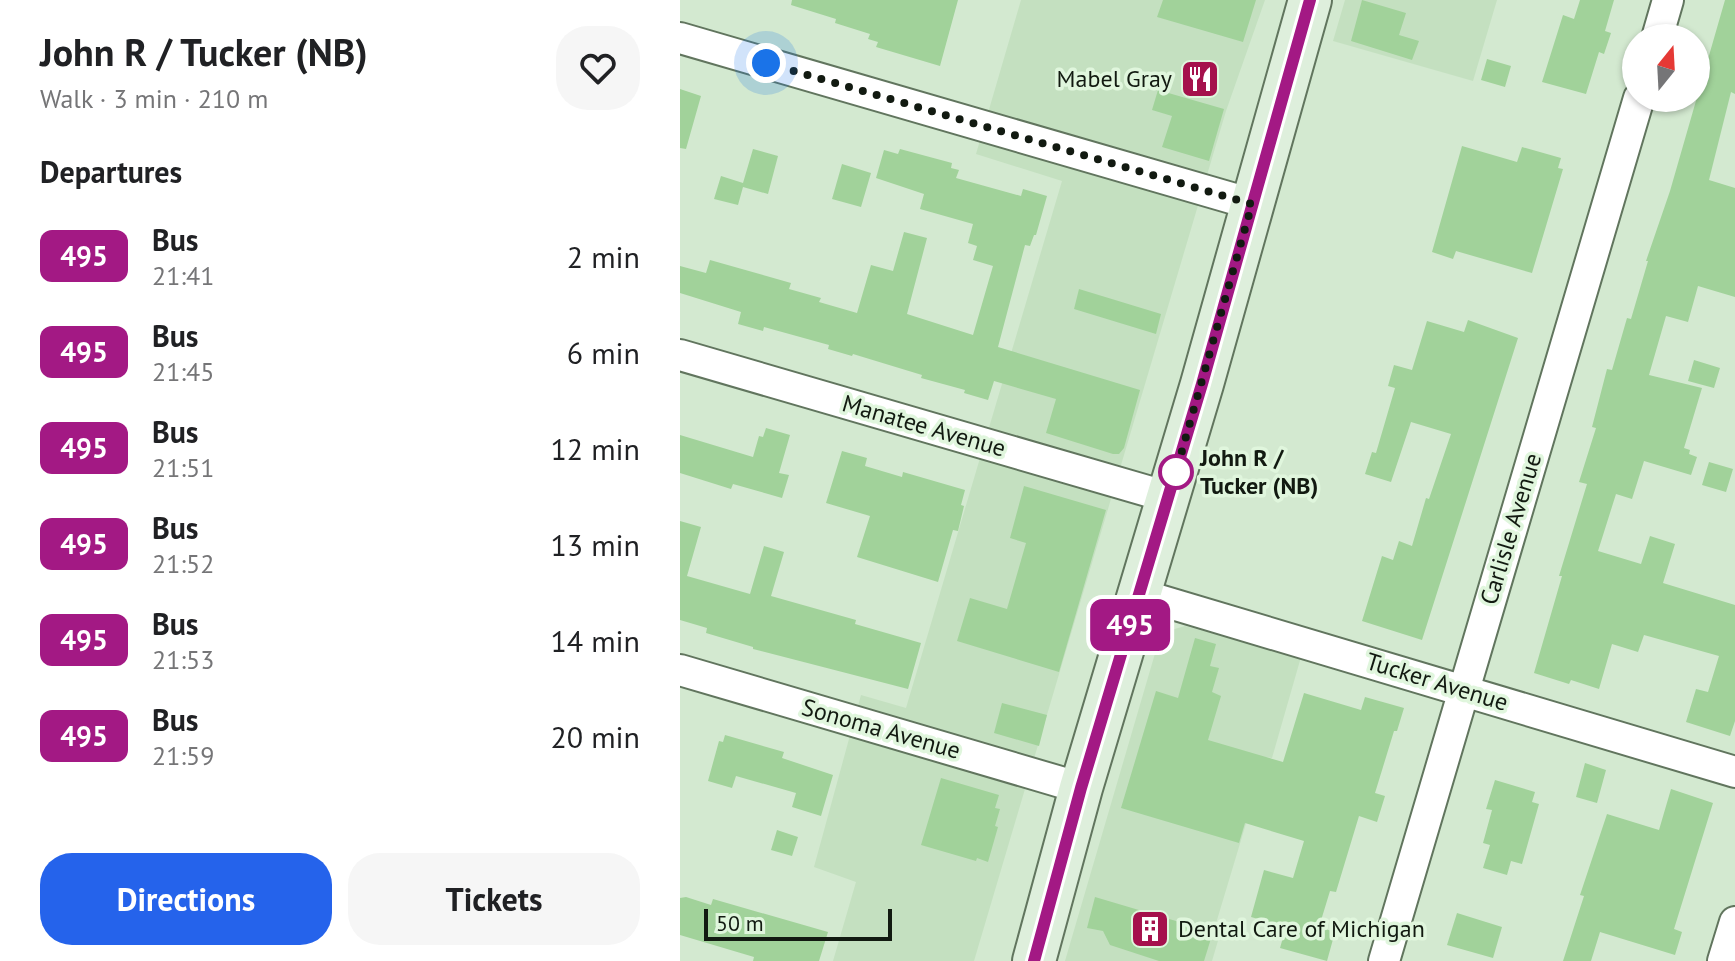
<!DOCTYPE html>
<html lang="en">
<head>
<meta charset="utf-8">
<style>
	body { margin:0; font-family:"PT Sans",sans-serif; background:#f6f6f6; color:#202124; height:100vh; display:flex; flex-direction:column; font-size:30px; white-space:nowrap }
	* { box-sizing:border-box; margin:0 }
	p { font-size:26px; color:#757577 }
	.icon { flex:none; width:44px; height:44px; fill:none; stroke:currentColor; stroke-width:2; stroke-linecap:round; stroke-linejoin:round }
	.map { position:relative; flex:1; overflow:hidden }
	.details { display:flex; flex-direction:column; background:#fff; width:680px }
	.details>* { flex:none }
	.badge { padding:0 16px; border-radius:12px; font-size:28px; line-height:52px }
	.needle { width:52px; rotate:18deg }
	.controls { position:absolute; left:942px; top:24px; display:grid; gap:16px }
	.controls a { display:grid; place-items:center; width:88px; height:88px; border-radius:50%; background:#fff; box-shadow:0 2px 6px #0004; font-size:40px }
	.scale { position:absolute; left:24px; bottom:20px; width:188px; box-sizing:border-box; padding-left:8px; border:4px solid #121a11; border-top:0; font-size:22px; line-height:28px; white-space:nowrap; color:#121a11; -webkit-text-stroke:6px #e0f6dd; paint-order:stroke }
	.you { position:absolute; width:40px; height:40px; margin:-20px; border:6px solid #fff; border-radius:50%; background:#1a73e8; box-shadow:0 0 0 12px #1a73e833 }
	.map>.badge { position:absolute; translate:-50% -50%; box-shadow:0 0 0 4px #fff }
	h2 { padding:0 40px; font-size:30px; line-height:72px }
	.round { display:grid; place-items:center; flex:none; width:84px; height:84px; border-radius:32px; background:#f6f6f6 }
	.headline { display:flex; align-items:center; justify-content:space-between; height:136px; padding:0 40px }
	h1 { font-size:38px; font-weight:700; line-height:60px }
	.cta { display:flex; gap:16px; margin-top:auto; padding:16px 40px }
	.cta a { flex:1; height:92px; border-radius:32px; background:#2563eb; color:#fff; font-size:32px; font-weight:700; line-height:92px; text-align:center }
	.cta a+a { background:#f6f6f6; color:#202124 }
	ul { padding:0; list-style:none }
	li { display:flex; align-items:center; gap:24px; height:96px; padding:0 40px }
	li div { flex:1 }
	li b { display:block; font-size:30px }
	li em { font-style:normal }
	li .badge { min-width:88px; font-weight:700; text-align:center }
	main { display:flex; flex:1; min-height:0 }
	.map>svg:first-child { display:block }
</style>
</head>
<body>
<main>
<section class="details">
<div class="headline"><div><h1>John R / Tucker (NB)</h1><p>Walk · 3 min · 210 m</p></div><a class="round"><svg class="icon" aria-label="heart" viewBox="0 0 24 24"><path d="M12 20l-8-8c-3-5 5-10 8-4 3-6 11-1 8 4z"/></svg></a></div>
<h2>Departures</h2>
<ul>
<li><span class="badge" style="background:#a31984;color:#fff">495</span><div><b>Bus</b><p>21:41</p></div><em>2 min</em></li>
<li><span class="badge" style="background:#a31984;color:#fff">495</span><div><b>Bus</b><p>21:45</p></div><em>6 min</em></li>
<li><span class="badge" style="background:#a31984;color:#fff">495</span><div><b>Bus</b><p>21:51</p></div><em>12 min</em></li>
<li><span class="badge" style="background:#a31984;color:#fff">495</span><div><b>Bus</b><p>21:52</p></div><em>13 min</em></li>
<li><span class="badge" style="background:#a31984;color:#fff">495</span><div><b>Bus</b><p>21:53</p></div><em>14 min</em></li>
<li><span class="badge" style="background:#a31984;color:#fff">495</span><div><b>Bus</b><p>21:59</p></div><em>20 min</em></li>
</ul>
<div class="cta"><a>Directions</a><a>Tickets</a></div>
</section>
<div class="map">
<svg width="1055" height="961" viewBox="0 0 1055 961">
	<rect width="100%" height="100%" fill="#d3e9d0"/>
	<path fill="#c4e0c0" d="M341,0h244l-39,111 -252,850h-141l23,-79 -42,-15 47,-172 45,13 156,-527 -86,-27z
		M665,0h152l-24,81 -140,-40z
		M505,626l116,31 -29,101 -6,-1 -52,173 6,4 -8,27h-147l96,-328z"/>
	<path fill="#a1d29a" d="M112,0h166l-18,66 -64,-19 2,-5 -10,-3 2,-5 -35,-11 1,-4 -45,-14z
		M483,0h93l-13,42 -86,-25z
		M682,0l44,13 -7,22 20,6 -7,19 -61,-19z
		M900,0h34l-9,31 6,2 -7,21 -5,-2 -13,42 -44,-12 21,-67 11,4z
		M1045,0h10v94l-4,-2 -22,88 26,8v109l-37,-11 -10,36 -22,-6 -17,59 53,13 -18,60 6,2 -1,4 8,3 -6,18 -47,-14 -12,38 -16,-5 -18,57 43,13 9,-28 25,8 -12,39 72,22v116l-5,15 -44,-14 10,-33 12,3 11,-36 -75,-21 -6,17 -26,-8 -13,45 -28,-9 -2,4 -35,-11 28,-97h-3l28,-92 -8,-2 17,-54 -4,-1 15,-58 5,1 15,-52 4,1 17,-58h-2l24,-70z
		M807,59l24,7 -6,21 -24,-7z
		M0,89l21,7 -15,53 -6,-1z
		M478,90l66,19 -15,52 -47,-14 10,-31 -20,-6z
		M782,146l55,16 5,-15 39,11 -3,10 5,1 -31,104 -76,-22 -3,8 -21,-7z
		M73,149l25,7 -10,38 -25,-7 -5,18 -24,-6 7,-23 22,7z
		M220,149l52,14 -1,5 8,2 -3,8 65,18 2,-7 24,7 -11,39h-2l-4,11 -5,-1 -27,102 142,43 -16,58 -5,6h-6l-67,-21 10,-34 -62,-18 -6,19 -24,-7 1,-3 -44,-12 1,-3 -69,-21 -1,2 -24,-7 1,-4 -65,-18 -1,4 -25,-7 3,-12 -61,-19v-27l26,7 4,-13 81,23 -2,6 32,9 -2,4 38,11 14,-48 22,6 11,-39 23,6 -20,76 66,21 20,-69 -20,-6 4,-14 -9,-3 5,-19 -53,-15 4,-15 -48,-16 8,-28 14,4z
		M162,164l29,9 -10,34 -29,-8z
		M399,289l82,25 -5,20 -82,-25z
		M788,320l50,18 -96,302 -60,-19 20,-65 11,4 6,-19 13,5 14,-48 3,1 22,-65 -40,-12 -20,60 -26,-8 7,-22 4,1 19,-65 -7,-2 6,-21 18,5 15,-49 37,11z
		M1014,360l26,8 -6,20 -26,-7z
		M86,428l24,7 -11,38 10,2 -7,23 -49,-14 -2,5 -51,-16v-38l73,22 6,-21 4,1z
		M162,451l25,7 -2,8 37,11 1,-5 62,18 -4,15 3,1 -6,25 -5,-1 -15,52 -81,-25 13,-41 -44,-13z
		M1029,462l24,7 -7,23 -24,-7z
		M344,486l82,24 -47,162 -102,-31 13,-43 37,11 19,-66 -16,-5z
		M0,521l21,6 -14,49 63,18 14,-48 20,6 -13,44 85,24 -1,4 66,19 -13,46 -155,-40v-2l-47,-14 1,-5 -27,-8z
		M515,638l21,6 -6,22 9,2 -7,24 9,4 -13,44 75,22 21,-69 57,17 4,-13 39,11 -7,23h-3l-19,62 10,3 -8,26 -18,-6 -23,76 -6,-1 -11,36 16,5 -8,29 -47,-13 6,-21 -35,-10 13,-47 29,8 11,-37 -59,-18 -6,20 -118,-35 35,-117 22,7z
		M322,703l45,12 -8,31 -45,-13z
		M45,735l59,17 -2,6 51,17 -12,41 -29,-9 4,-14 -60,-17 -4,12 -24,-7 11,-40 4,1z
		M905,763l21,7 -9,33 -21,-6z
		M261,778l58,17 -4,13 5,1 -5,17 3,1 -10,35 -11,-4 -1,3 -55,-16z
		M815,780l40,12 -3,10 7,2 -17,60 -11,-3 -4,14 -24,-7 7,-23 -7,-2 9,-33 -6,-1z
		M991,789l42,14 -39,126 8,3 -7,23 -75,-23 -9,29h-28l21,-65 -4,-1 27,-81 52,16z
		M97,830l21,7 -6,19 -21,-6z
		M6,897l25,8 2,-6 115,33 -9,29h-66l1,-4 -74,-22v-37z
		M415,897l118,35 -9,29h-45l-49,-16 -7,-14 -16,-3z
		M777,913l45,14 -9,31 -46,-13z"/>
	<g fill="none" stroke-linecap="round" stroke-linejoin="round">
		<defs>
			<path id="minor" d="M0,38l572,166
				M977,38l11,-38
				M0,355l488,142
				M459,594l596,178
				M0,670l401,118
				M704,961l255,-863
				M1043,961l12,-39"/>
			<path id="secondary" d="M354,961l47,-173 121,-404 108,-384"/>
		</defs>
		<use href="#minor" stroke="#61755e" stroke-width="34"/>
		<use href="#secondary" stroke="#61755e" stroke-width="46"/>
		<use href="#minor" stroke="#fff" stroke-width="30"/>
		<use href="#secondary" stroke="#deefdc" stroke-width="42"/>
	</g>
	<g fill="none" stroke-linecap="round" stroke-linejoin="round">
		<defs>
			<path id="line" d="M354,961l47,-173 121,-404 108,-384"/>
		</defs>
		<use href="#line" stroke="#fff" stroke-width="18"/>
		<use href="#line" stroke="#a31984" stroke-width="12"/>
		<path stroke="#121a11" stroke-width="8" stroke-dasharray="0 14.4" d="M86,63l486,141 -76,268"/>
	</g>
	<defs>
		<symbol id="restaurant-square" viewBox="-11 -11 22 22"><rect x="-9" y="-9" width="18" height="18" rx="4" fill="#a5114c" stroke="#e0f6dd"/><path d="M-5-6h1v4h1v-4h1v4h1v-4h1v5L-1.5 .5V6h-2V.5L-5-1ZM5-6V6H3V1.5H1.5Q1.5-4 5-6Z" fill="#fff"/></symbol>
		<symbol id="building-square" viewBox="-11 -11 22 22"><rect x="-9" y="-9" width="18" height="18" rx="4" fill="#a5114c" stroke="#e0f6dd"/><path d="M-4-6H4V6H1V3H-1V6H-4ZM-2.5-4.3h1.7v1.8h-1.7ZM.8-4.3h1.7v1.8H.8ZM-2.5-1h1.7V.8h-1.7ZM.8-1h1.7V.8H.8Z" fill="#fff"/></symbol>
	</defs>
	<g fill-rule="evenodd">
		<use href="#restaurant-square" x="498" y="57" width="44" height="44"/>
		<use href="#building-square" x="448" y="907" width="44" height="44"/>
	</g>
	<circle fill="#fff" stroke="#a31984" stroke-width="4" cx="496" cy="472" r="16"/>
	<g text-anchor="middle" stroke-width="7" stroke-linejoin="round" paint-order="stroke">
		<g font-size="24" fill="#121a11" stroke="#e0f6dd" text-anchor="end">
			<text x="492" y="87">Mabel Gray</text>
			<text x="498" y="937" text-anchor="start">Dental Care of Michigan</text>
		</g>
		<g font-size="24" fill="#121a11" stroke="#e0f6dd">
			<text transform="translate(244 426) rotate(16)" y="8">Manatee Avenue</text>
			<text transform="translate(831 529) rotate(-73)" y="8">Carlisle Avenue</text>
			<text transform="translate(757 682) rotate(17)" y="8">Tucker Avenue</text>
			<text transform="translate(201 729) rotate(16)" y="8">Sonoma Avenue</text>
		</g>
		<g font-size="24" font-weight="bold" fill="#121a11" stroke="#e0f6dd" text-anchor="start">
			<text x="520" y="466">John R /<tspan x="520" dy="28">Tucker (NB)</tspan></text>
		</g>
	</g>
</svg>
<div class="controls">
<a><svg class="needle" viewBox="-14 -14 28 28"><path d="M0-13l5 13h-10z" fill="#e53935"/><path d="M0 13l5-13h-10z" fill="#757577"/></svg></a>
</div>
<div class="scale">50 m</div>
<div class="you" style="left:86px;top:63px"></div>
<b class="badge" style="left:450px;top:625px;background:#a31984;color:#fff">495</b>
</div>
</main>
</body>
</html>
